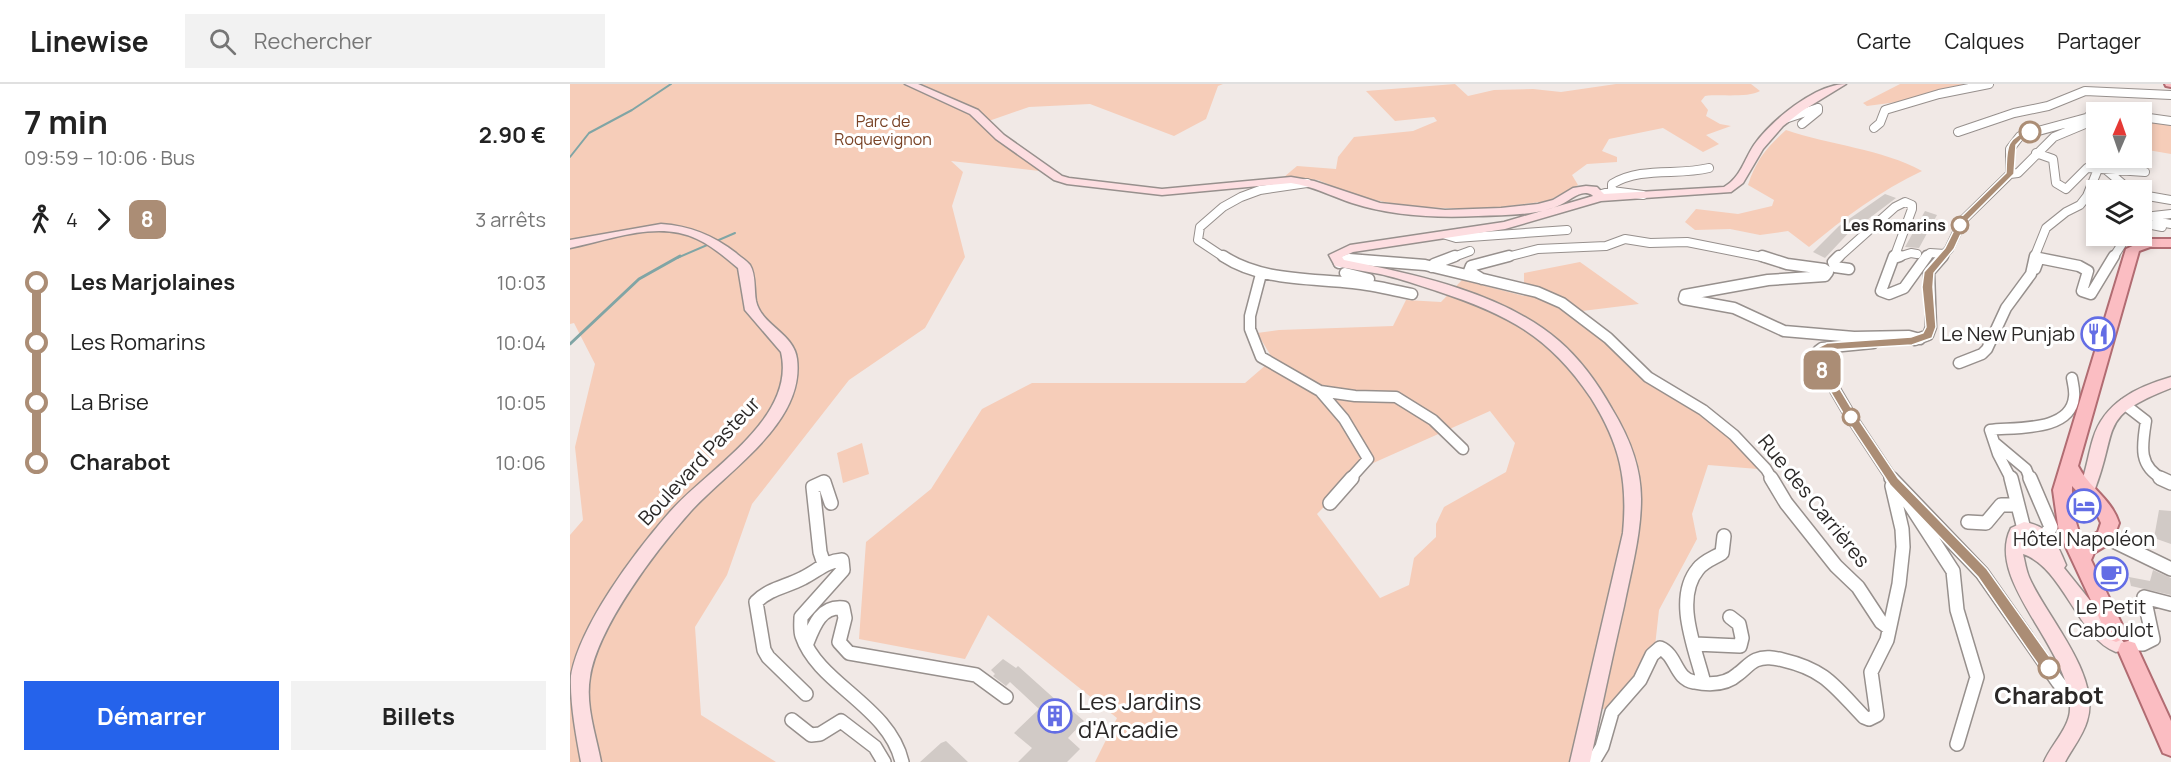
<!DOCTYPE html>
<html lang="fr">
<head>
<meta charset="utf-8">
<style>
	body { margin:0; font-family:Manrope,sans-serif; background:#f2f2f2; color:#222; height:100vh; display:flex; flex-direction:column; font-size:22px; white-space:nowrap }
	* { box-sizing:border-box; margin:0 }
	p { font-size:20px; color:#767676 }
	.icon { flex:none; width:33px; height:33px; fill:none; stroke:currentColor; stroke-width:2; stroke-linecap:round; stroke-linejoin:round }
	.map { position:relative; flex:1; overflow:hidden }
	.panel { display:flex; flex-direction:column; background:#fff; width:570px }
	.panel>* { flex:none }
	.badge { padding:0 12px; border-radius:9px; font-size:21px; line-height:39px }
	.needle { width:39px; rotate:2deg }
	.buttons { position:absolute; left:1516px; top:18px; display:grid; gap:12px }
	.buttons a { display:grid; place-items:center; width:66px; height:66px; border-radius:0px; background:#fff; box-shadow:0 3px 9px #0003; font-size:30px }
	.map>.badge { position:absolute; translate:-50% -50%; box-shadow:0 0 0 3px #fff }
	.legs { display:flex; align-items:center; gap:9px; height:66px; padding:0 24px; font-size:20px }
	.legs p { margin-inline-start:auto }
	.head { display:flex; align-items:center; justify-content:space-between; height:102px; padding:0 24px }
	h1 { font-size:33px; font-weight:700; line-height:45px }
	.cta { display:flex; gap:12px; margin-top:auto; padding:12px 24px }
	.cta a { flex:1; height:69px; border-radius:0px; background:#2563eb; color:#fff; font-size:24px; font-weight:700; line-height:69px; text-align:center }
	.cta a+a { background:#f2f2f2; color:#222 }
	ul { padding:0 24px; list-style:none }
	li { display:flex; align-items:center; gap:21px; height:60px; font-size:22px }
	li i { display:grid; place-items:center; width:9px; height:100%; margin:0 8px; background:currentColor }
	li i::after { content:''; width:15px; height:15px; margin:-8px; border:4px solid; border-radius:50%; background:#fff }
	li p { margin-inline-start:auto }
	li:first-child i { background:linear-gradient(#0000 50%,currentColor 0) }
	li:last-child i { background:linear-gradient(currentColor 50%,#0000 0) }
	header { display:flex; align-items:center; gap:36px; box-sizing:border-box; height:84px; padding:0 30px; background:#fff; border-bottom:2px solid #e0e0e0 }
	header strong { font-size:28px }
	nav { display:flex; gap:33px; margin-inline-start:auto; font-size:21px }
	.search { width:420px; height:54px; background:#f2f2f2; display:flex; align-items:center; gap:15px; box-sizing:border-box; padding:0 21px; border-radius:0px; color:#767676; font-size:22px }
	main { display:flex; flex:1; min-height:0 }
	.map>svg:first-child { display:block }
</style>
</head>
<body>
<header>
<strong>Linewise</strong>
<div class="search"><svg class="icon" aria-label="search" viewBox="0 0 24 24"><circle cx="10" cy="10" r="6"/><path d="M15 15l6 6"/></svg>Rechercher</div>
<nav><a>Carte</a><a>Calques</a><a>Partager</a></nav>
</header>
<main>
<section class="panel">
<div class="head"><div><h1>7 min</h1><p>09:59 – 10:06 · Bus</p></div><b>2.90 €</b></div>
<div class="legs"><svg class="icon" aria-label="walk" viewBox="0 0 24 24"><circle cx="13" cy="4" r="2"/><path d="M13 8l-2 6 4 7M11 14l-3 7M7 12l3-4h3l4 4"/></svg>4<svg class="icon" aria-label="forward" viewBox="0 0 24 24"><path d="M9 5l7 7-7 7"/></svg><b class="badge" style="background:#ab8d75;color:#fff">8</b><p>3 arrêts</p></div>
<ul>
<li><i style="color:#ab8d75"></i><b>Les Marjolaines</b><p>10:03</p></li>
<li><i style="color:#ab8d75"></i><span>Les Romarins</span><p>10:04</p></li>
<li><i style="color:#ab8d75"></i><span>La Brise</span><p>10:05</p></li>
<li><i style="color:#ab8d75"></i><b>Charabot</b><p>10:06</p></li>
</ul>
<div class="cta"><a>Démarrer</a><a>Billets</a></div>
</section>
<div class="map">
<svg width="1601" height="678" viewBox="0 0 1601 678">
	<rect width="100%" height="100%" fill="#f1e9e6"/>
	<path fill="#f6cdb9" fill-rule="evenodd" d="M0,0h653l-5,2 -12,33 -32,17 -84,-32 -61,3 -46,16 65,49 -97,-11 12,11 -11,34 13,51 -40,71 -76,52 -97,124 -25,71 -32,52 6,88 75,47h-206v-227l13,-15 -8,-73 20,-83 -21,-41 -4,1z
		M885,0l13,12 26,-6 39,-1 28,3 55,-8h135l9,7c-11,7 -40,3 -55,5l-4,5 7,9 -2,6 14,8 11,2 -25,9 13,9 -16,8 -40,-24 -54,11 -7,12 15,6v5l-30,2 -15,11 6,10 -30,16 -63,8 -74,-2 -52,-10 -41,-17 -34,-3 13,-11 39,3 2,-12 16,-20 59,-6 24,-10 -3,-4 -39,4 -29,-30z
		M1330,0h85l-42,12 -76,10 -4,-3z
		M1572,34l29,5v31l-29,-5z
		M1216,46c44,15 96,19 136,41 -42,20 -77,46 -113,76l-21,-16 -28,4 -30,-6 -35,1 -10,-8 11,-13 42,5 34,-8 2,-6 -26,-15c8,-25 19,-38 38,-55z
		M1010,178l59,42 -73,9 167,123 25,33 -50,-4 -16,49 5,25 -38,71 -5,45 -47,53 -23,6 -12,48h-477l22,-44 -129,-103 -23,44 -106,-20 7,-97 65,-53 51,-80 50,-26h213l28,-24 -16,-26 22,-3 114,-4 13,-26 35,2 21,-22 62,16v-23zM920,327l25,32 -9,29 -62,35 -8,17v13l-22,21 -5,27 -29,13 -63,-84 45,-46z
		M292,359l7,31 -26,9 -6,-30z"/>
	<g fill="none" stroke-linecap="round" stroke-linejoin="round">
		<path stroke="#80a5a5" stroke-width="2" d="M0,73l19,-24 43,-23 39,-26
			M107,174l58,-25"/>
		<path stroke="#80a5a5" stroke-width="3" d="M0,260l69,-65 41,-23"/>
	</g>
	<path fill="#d1cac6" d="M1315,110l11,4 -37,28 -3,-1 -31,33 -12,-6 26,-26z
		M1355,127l12,4 -18,33 -14,-1z
		M1589,426l12,1v33l-17,-6z
		M1583,486l18,8v17l-40,-9 -2,-9 21,4z
		M433,575l13,9 2,-2 49,44 2,-2 15,13 -16,17 12,11 -13,13h-49l14,-14 -18,-15 25,-24 -29,-27 -4,4 -13,-10 2,-2 -4,-4z
		M376,657l22,21h-48l21,-19z"/>
	<g fill="none" stroke-linecap="round" stroke-linejoin="round">
		<defs>
			<path id="street-far2" d="M1572,33l29,4
				M1215,35l33,-11
				M1232,40l16,-13v-3
				M1304,44l6,-5 5,-13 54,-16 50,-10
				M1388,48l56,-19 34,-7 37,-15 86,4
				M1466,69l17,6 3,24 10,6 21,-21 58,4
				M1535,85l25,21
				M1440,90v-25l10,-13 77,-21
				M1440,90l8,-1 36,-36 36,-15 -1,-6
				M1042,107v-7c30,-18 65,-8 97,-16
				M1028,111l14,-4 31,4
				M1572,111l29,5
				M1601,130l-18,2 7,6 11,2
				M1572,139l20,4
				M876,151l10,3 111,-8
				M655,174l-27,-18 2,-13 23,-20 18,-10 19,-7 47,-7
				M881,174l19,-7
				M933,174l35,-9 68,-3 19,-7 25,4 37,-1 80,16
				M1268,174l57,-51 10,-5 7,3v4l-18,49
				M1325,174l16,-5 6,1
				M1356,174l4,-5 15,1
				M1371,174l8,-9 14,-29 47,-46
				M1464,174l12,-30 20,-16 14,-7 7,-9 11,-27
				M1543,174l14,-22"/>
			<path id="street-far1" d="M653,172c38,25 86,22 130,27 20,2 39,7 59,11
				M1192,172l25,8 37,5 4,3 -3,4 -57,4 -83,15 -1,4 50,9 50,23 70,6 55,-1 11,3
				M1269,172l-6,6 2,5 14,2
				M1324,172l-13,35 8,3 15,-6 23,-32
				M1324,174l6,-2
				M769,179l10,-4 76,6 112,27 25,11 46,35 40,39 55,33 31,25 32,34 6,10
				M862,183l2,-3 21,-8
				M1465,185l4,-11 40,8 9,5 -6,20 9,3 23,-38
				M775,189l24,6
				M691,190l-11,42v13l11,28 59,34 35,5 41,1 37,23 30,29
				M912,195l-13,-8 2,-5 38,-10
				M1345,256l13,-5 3,-8 -2,-55 14,-16
				M1303,259l-51,5 -4,3 -1,8 34,58 41,62
				M1389,279l23,-9 5,-5 19,-41 25,-34 4,-18
				M750,307l24,28 24,40 -18,20
				M1554,320l22,17c-4,25 -8,45 17,58
				M1425,359l31,26 4,10
				M1441,395l-13,-25 -8,-24c25,-3 81,2 84,-33 1,-6 -1,-13 -2,-19"/>
			<path id="street" d="M1201,394l15,25 50,63 22,21 23,35 8,6
				M1321,394l91,95 76,109 19,22
				M1441,394l13,51
				M1460,394l21,49 -7,10
				M1590,394l11,5
				M1337,416l46,71 4,39 20,67 -20,67
				M760,419l22,-25
				M1398,438l18,1 15,-18h16
				M1535,453l66,32
				M254,480l-4,-12 -7,-65 11,-5 7,21
				M237,559c7,-18 14,-37 36,-35l2,10 -6,24 10,11 127,22 30,22
				M1125,560l45,2 2,-8 -3,-14 -9,-7
				M1564,560h9l10,-5 -9,-42 27,7
				M1134,599c-8,-33 -31,-84 -6,-114 6,-8 16,-11 24,-16l2,-17
				M236,610l-38,-37 -4,-7 -8,-48c14,-14 30,-15 47,-24 14,-7 23,-17 39,-18l1,10 -42,47c0,6 -1,13 1,19 16,48 87,70 100,126
				M222,636l19,15 9,-1 21,-13 34,26 9,15
				M1023,678l9,-15 10,-35 28,-32 12,-25 8,-7c17,7 15,31 34,34 15,3 32,3 44,-8 6,-4 11,-11 18,-14 9,-4 18,-2 27,0 43,10 52,27 81,57l5,2 8,-4 -6,-43 16,-32 12,-56 4,-37 -1,-18 -10,-43 2,-4"/>
			<path id="secondary" d="M335,0h13l60,26 26,25 58,41 7,2 93,11 129,-12 23,4 66,22 65,7 56,-2 37,-4 15,-4 20,-12 13,-2 11,1 7,7 120,-7c17,-10 20,-27 30,-42 17,-24 61,-61 92,-61l-44,27 -19,15 -20,23 -20,34 -12,9 -130,9 -96,28 -152,23 -11,5 2,3c70,14 160,33 215,81 22,19 39,43 53,68 17,28 29,57 29,90 0,36 -10,72 -17,107 -12,52 -23,104 -34,156h-20l53,-229c5,-53 -3,-89 -32,-135 -42,-63 -85,-84 -154,-107 -19,-6 -38,-13 -57,-17 -15,-3 -31,-5 -45,-8l-6,-11 21,-10 154,-23 89,-26 -1,-1c-11,-7 -22,6 -32,10 -24,11 -56,10 -82,11 -42,2 -86,0 -126,-13 -21,-7 -39,-17 -61,-20l-129,12 -95,-11 -13,-4 -58,-41 -26,-25z
				M91,140c29,2 52,11 75,29 4,4 10,7 14,12 6,9 4,25 6,36 5,24 38,32 41,58 8,64 -69,111 -106,152 -34,38 -93,115 -101,166 -5,28 6,58 11,85h-20c-5,-27 -11,-58 -10,-86 9,-51 63,-123 98,-163 37,-43 128,-94 112,-161l-36,-42 -7,-42c-13,-11 -26,-22 -41,-29 -39,-19 -88,1 -127,9v-8z
				M1601,293v11c-74,29 -52,38 -76,101l-2,4 -6,2 -6,-2 -2,-4c7,-16 9,-34 14,-50 11,-37 44,-52 78,-62z
				M1454,438c26,4 33,21 42,43l-2,3 61,76 -2,6 -7,2c-38,-14 -52,-84 -93,-98 2,8 3,16 6,23 16,38 73,99 58,144 -4,14 -15,28 -22,41h-21c7,-17 26,-35 26,-53 2,-60 -86,-128 -59,-181zM1456,452l6,1 7,8 -8,-3z"/>
			<path id="primary" d="M1595,0h6v3l-5,-1z
				M1578,155h23v8h-21l-11,4 -61,215c11,22 33,32 41,57l-7,19 -18,11 -3,7 35,73 -3,6 -7,3 -7,-3 -50,-107 -6,-42 73,-241zM1502,402l24,26 5,11 -3,9 -16,10 -10,-33z
				M1558,557l7,2 36,78v35l-8,-3 -45,-103 3,-7z"/>
		</defs>
		<use href="#street-far2" stroke="#97908d" stroke-width="10"/>
		<use href="#street-far1" stroke="#97908d" stroke-width="13"/>
		<use href="#street" stroke="#97908d" stroke-width="16"/>
		<use href="#secondary" stroke="#97908d" stroke-width="3"/>
		<use href="#primary" stroke="#b16c72" stroke-width="4"/>
		<use href="#street-far2" stroke="#fff" stroke-width="8"/>
		<use href="#street-far1" stroke="#fff" stroke-width="10"/>
		<use href="#street" stroke="#fff" stroke-width="13"/>
		<use href="#secondary" fill="#fddee1" fill-rule="evenodd"/>
		<use href="#primary" fill="#fbbdc2" fill-rule="evenodd"/>
	</g>
	<path fill="#ab8d75" stroke="#fff" stroke-width="1.5" d="M1460,46l3,1v3l-10,4 -7,7 -2,29 -47,47 -13,28 -20,24 -1,14 3,40 -4,11 -20,7 -83,5 -6,3 -1,6 33,55 43,64 89,91 67,94 2,5 -2,5 -5,2 -5,-2 -66,-96 -88,-92 -43,-65 -36,-61 4,-10 12,-6 84,-6 12,-4 3,-6 -4,-40 2,-15 21,-24 15,-30 46,-45c1,-23 -2,-35 24,-43z"/>
	<defs>
		<symbol id="restaurant-ring" viewBox="-11 -11 22 22"><circle r="9.5" fill="#fff" stroke="#636de5" stroke-width="1.5"/><path d="M-5-6h1v4h1v-4h1v4h1v-4h1v5L-1.5 .5V6h-2V.5L-5-1ZM5-6V6H3V1.5H1.5Q1.5-4 5-6Z" fill="#636de5"/></symbol>
		<symbol id="hotel-ring" viewBox="-11 -11 22 22"><circle r="9.5" fill="#fff" stroke="#636de5" stroke-width="1.5"/><path d="M-6-4.5h1.5V1H6V5H4.5V3h-9V5H-6ZM-4 0a1.8 1.8 0 1 1 3.6 0ZM.5 0V-2.5h3Q6-2.5 6 0Z" fill="#636de5"/></symbol>
		<symbol id="cafe-ring" viewBox="-11 -11 22 22"><circle r="9.5" fill="#fff" stroke="#636de5" stroke-width="1.5"/><path d="M-5.5-4.5H6V0H3Q3 3.5 0 3.5H-2.5Q-5.5 3.5-5.5 0ZM3-3.2v2h1.7v-2ZM-6 4.5H4V6H-6Z" fill="#636de5"/></symbol>
		<symbol id="building-ring" viewBox="-11 -11 22 22"><circle r="9.5" fill="#fff" stroke="#636de5" stroke-width="1.5"/><path d="M-4-6H4V6H1V3H-1V6H-4ZM-2.5-4.3h1.7v1.8h-1.7ZM.8-4.3h1.7v1.8H.8ZM-2.5-1h1.7V.8h-1.7ZM.8-1h1.7V.8H.8Z" fill="#636de5"/></symbol>
	</defs>
	<g fill-rule="evenodd">
		<use href="#restaurant-ring" x="1509" y="231" width="38" height="38"/>
		<use href="#hotel-ring" x="1495" y="403" width="38" height="38"/>
		<use href="#cafe-ring" x="1522" y="471" width="38" height="38"/>
		<use href="#building-ring" x="466" y="613" width="38" height="38"/>
	</g>
	<g fill="#fff" stroke="#ab8d75" stroke-width="3">
		<circle cx="1460" cy="48" r="10"/>
		<circle cx="1390" cy="141" r="8"/>
		<circle cx="1281" cy="333" r="8"/>
		<circle cx="1479" cy="584" r="10"/>
	</g>
	<g text-anchor="middle" stroke-width="6" stroke-linejoin="round" paint-order="stroke">
		<g font-size="16" fill="#794326" stroke="#fff">
			<text x="313" y="43">Parc de<tspan x="313" dy="18">Roquevignon</tspan></text>
		</g>
		<g font-size="16" font-weight="bold" fill="#2b2827" stroke="#fff" text-anchor="end">
			<text x="1376" y="147">Les Romarins</text>
		</g>
		<g font-size="20" fill="#2b2827" stroke="#fff">
			<text x="1505" y="257" text-anchor="end">Le New Punjab</text>
			<text x="1514" y="462">Hôtel Napoléon</text>
			<text x="1541" y="530">Le Petit<tspan x="1541" dy="23">Caboulot</tspan></text>
		</g>
		<g font-size="20" fill="#2b2827" stroke="#fff">
			<text transform="translate(129 377) rotate(-47)" y="7">Boulevard Pasteur</text>
			<text transform="translate(1244 417) rotate(51)" y="7">Rue des Carrières</text>
		</g>
		<g font-size="24" font-weight="bold" fill="#2b2827" stroke="#fff">
			<text x="1479" y="620">Charabot</text>
		</g>
		<g font-size="24" fill="#2b2827" stroke="#fff" text-anchor="start">
			<text x="508" y="626">Les Jardins<tspan x="508" dy="28">d'Arcadie</tspan></text>
		</g>
	</g>
</svg>
<div class="buttons">
<a><svg class="needle" viewBox="-14 -14 28 28"><path d="M0-13l5 13h-10z" fill="#e53935"/><path d="M0 13l5-13h-10z" fill="#767676"/></svg></a>
<a><svg class="icon" aria-label="layers" viewBox="0 0 24 24"><path d="M12 4l9 5-9 5-9-5zM3 14l9 5 9-5"/></svg></a>
</div>
<b class="badge" style="left:1252px;top:286px;background:#ab8d75;color:#fff">8</b>
</div>
</main>
</body>
</html>
